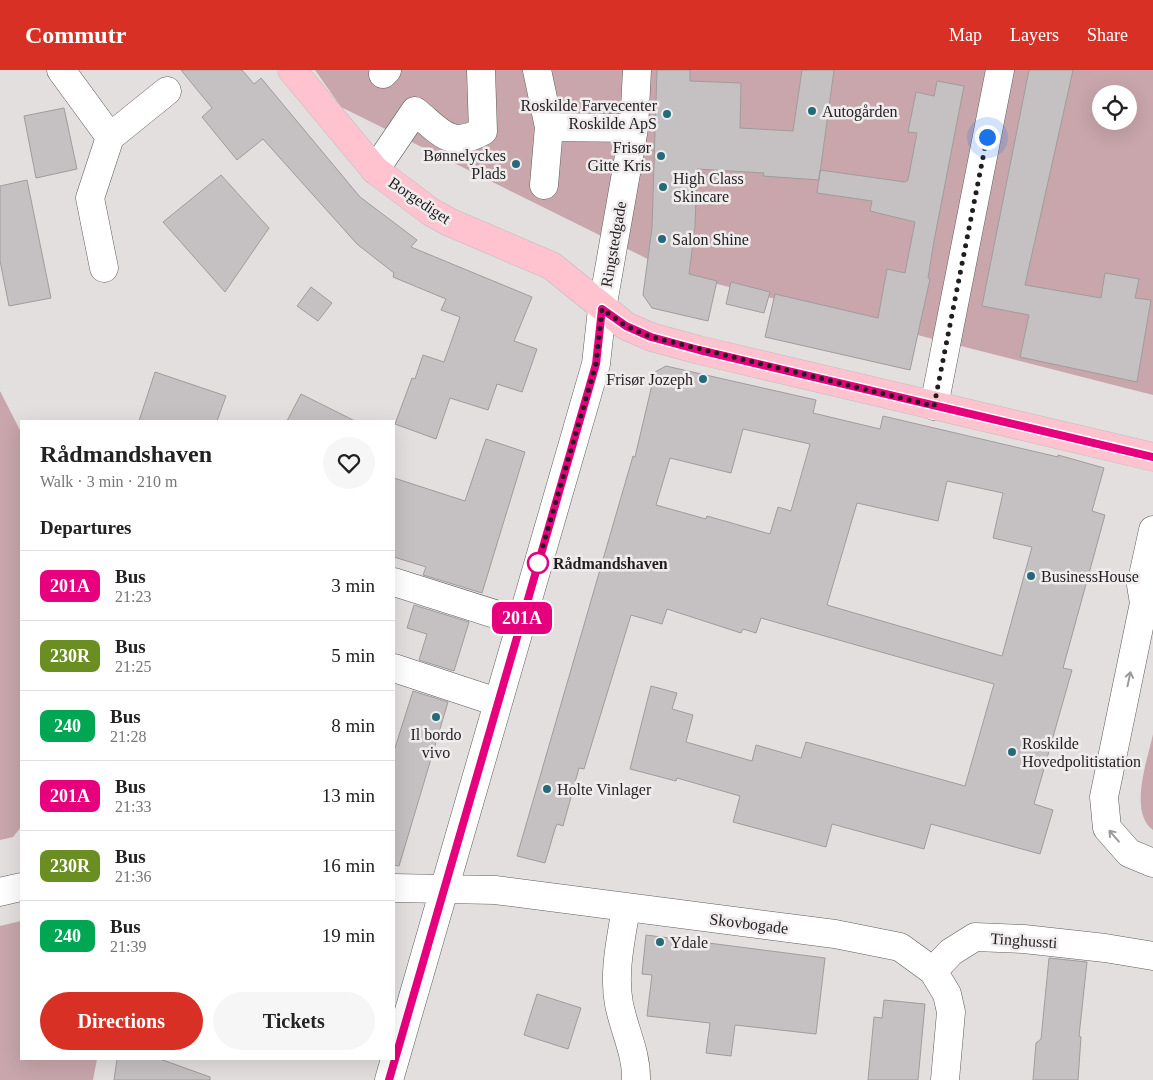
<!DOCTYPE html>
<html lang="en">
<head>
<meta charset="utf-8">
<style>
	body { margin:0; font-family:Georgia,serif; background:#f6f6f6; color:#222; height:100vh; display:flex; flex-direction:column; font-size:19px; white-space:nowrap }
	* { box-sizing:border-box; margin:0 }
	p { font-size:16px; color:#767676 }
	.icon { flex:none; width:28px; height:28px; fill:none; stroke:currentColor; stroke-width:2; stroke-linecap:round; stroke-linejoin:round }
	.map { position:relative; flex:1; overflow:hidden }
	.side { position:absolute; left:20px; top:350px; width:375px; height:640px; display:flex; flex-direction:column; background:#fff; border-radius:0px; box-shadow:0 5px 20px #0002 }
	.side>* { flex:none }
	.badge { padding:0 10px; border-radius:8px; font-size:18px; line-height:32px }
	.tools { position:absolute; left:1092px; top:15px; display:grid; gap:10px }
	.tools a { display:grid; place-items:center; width:45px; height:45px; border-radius:50%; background:#fff; box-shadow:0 5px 20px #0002; font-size:25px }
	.you { position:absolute; width:25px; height:25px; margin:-12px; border:4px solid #fff; border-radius:50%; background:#1a73e8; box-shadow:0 0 0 8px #1a73e833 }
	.map>.badge { position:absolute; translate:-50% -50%; box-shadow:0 0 0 2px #fff }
	h2 { padding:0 20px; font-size:19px; line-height:45px }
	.round { display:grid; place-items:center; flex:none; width:52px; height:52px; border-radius:26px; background:#f6f6f6 }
	.summary { display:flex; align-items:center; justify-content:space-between; height:85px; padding:0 20px }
	h1 { font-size:24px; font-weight:800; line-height:38px }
	.button { display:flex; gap:10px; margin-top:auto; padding:10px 20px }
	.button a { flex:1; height:58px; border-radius:30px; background:#d93025; color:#fff; font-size:20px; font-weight:800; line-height:58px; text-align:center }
	.button a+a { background:#f6f6f6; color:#222 }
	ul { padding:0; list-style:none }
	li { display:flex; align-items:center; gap:15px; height:70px; padding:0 20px; border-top:1px solid #e0e0e0 }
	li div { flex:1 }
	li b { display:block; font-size:19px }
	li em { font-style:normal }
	li .badge { min-width:55px; font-weight:700; text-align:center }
	header { display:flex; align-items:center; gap:30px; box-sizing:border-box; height:70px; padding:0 25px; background:#d93025; color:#fff }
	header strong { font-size:24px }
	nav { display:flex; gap:28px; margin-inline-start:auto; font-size:18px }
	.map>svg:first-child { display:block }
</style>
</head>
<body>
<header>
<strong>Commutr</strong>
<nav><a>Map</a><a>Layers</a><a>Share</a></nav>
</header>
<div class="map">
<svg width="1153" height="1010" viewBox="0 0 1153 1010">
	<rect width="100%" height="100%" fill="#e3dfdf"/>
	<path fill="#c8a6ab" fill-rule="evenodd" d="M315,0h838v325l-475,-121 -337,-167zM1101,24h28v27h-28z
		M0,321l21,41v395l-8,10 -13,3z
		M1153,664v96c-25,-18 -5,-71 0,-96z
		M21,851v138h76l-4,21h-93v-154z"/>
	<path fill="#c5c1c2" stroke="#a09c9d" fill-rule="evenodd" d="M181,0h61l12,14 7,-6 99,119 57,43 -6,7 121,50 -18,44 23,8 -15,43 -25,-8 -9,26 -38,-12 -14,41 -41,-15 17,-46 3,1 8,-24 21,7 16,-45 -19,-7 5,-11 -53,-22 1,-4 -37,-29 -94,-105 -26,21 -35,-43 10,-9z
		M657,0h33v11l51,2 -1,45 53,3 9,-61h32l-15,110 -56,-4 1,-3 -67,-4 -2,57 -6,48 28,7 -9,40 -56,-13 -9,-13 9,-67z
		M1029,0h44l-48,215 76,13 4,-25 34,6 -4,19 16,2 -14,82 -117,-25 9,-42 -47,-9z
		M937,11l27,5 -30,155 -6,37 2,1 -20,91 -145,-33 10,-43 103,24 9,-49 18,4 10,-51 -45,-11 2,-10 -55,-8 3,-23 85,12 3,-2 9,-47 -9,-1 8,-40 18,4z
		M64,38l13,61 -41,9 -12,-62z
		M221,105l48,53 -44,64 -62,-70z
		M27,110l24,118 -42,8 -9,-45v-75z
		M731,212l39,10 -6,21 -38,-9z
		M311,217l21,16 -14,18 -21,-15z
		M666,296l150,34 -3,13 67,16 3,-13 175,41v-2l46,13 -12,43 13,4 -42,153 9,2 -38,134 19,6 -13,44 -109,-30 -7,25 -92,-25 -6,23 -93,-25 7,-26 -63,-18 -1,3 -46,-12 21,-83 26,7 -5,16 21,6 -7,27 66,19 4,-16 45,13 5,-16 159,44 29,-102 -233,-66 -5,15 -13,-4 -2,4 -74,-24 -5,15 -31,-9 -47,154 -5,-1 -16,58 -6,-2 -2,5 -10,34 -28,-7 116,-400 2,1 20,-85zM743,359l67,15 -19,67 -13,-4 -8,27 -63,-18 -1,3 -50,-14 14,-47 61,15zM947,411l56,12 -10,45 39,9 -30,109 -175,-51 30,-102 81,18z
		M155,302l71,24 -9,25h-78z
		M301,324l54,27h-68z
		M486,369l39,13 -43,141 -59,-18 3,-8 -32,-10v-79l71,23z
		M414,535l55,17 -15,49 -35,-11 8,-26 -20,-6z
		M413,621l35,11 -49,164 -5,-1v-114z
		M646,865l179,23 -9,76 -81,-9 -4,31 -25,-3 4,-30 -63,-7 5,-41 -10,-1z
		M1049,888l38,4 -8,74 2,1 -3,43h-45l3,-37 5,-4z
		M537,924l44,14 -13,41 -44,-14z
		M884,930l41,4 -7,76h-50l6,-63 8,1z
		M117,989h43l50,18v3h-96z"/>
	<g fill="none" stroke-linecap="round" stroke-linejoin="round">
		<defs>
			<path id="minor" d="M61,0l49,67 -20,61 14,70
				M537,0l12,57 85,1
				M383,4l4,-4
				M110,67l57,-46
				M375,100l40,-59c25,20 35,39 68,20l-2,-61
				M544,115l5,-58
				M934,336l66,-336
				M1153,460l-12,55 3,18 -40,194 3,31 22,25 24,10
				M394,512l126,40
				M394,598l103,34
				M394,818l101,2 340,44 65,13 33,24 14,23 4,18 -6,68
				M0,822l21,-5
				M626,838c-5,31 -13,65 -7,96 5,26 18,50 17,76
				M933,901l18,-19 24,-15 49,2 81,9 48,8
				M389,1010l207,-716 6,-55 32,-181 3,-58"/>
			<path id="major" d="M292,0l83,100 56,42 18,10 103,44 74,60 25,11 48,13 454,107"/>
		</defs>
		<use href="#minor" stroke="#605c5d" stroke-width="29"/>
		<use href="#major" stroke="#bcbcbc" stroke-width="29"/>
		<use href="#minor" stroke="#fff" stroke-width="28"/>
		<use href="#major" stroke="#fec3cf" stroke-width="28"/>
	</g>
	<defs><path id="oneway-shaft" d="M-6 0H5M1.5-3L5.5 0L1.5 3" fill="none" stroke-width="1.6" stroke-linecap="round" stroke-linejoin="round" transform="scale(1.25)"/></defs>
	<g stroke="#9b9a9a">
		<use href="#oneway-shaft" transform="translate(1129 609) rotate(-78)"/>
		<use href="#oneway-shaft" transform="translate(1114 766) rotate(-131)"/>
	</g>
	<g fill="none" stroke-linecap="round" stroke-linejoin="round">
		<defs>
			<path id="line" d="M389,1010l207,-716 6,-55 24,17 25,11 48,13 454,107"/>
		</defs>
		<use href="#line" stroke="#fff" stroke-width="11"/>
		<use href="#line" stroke="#e6007e" stroke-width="8"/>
		<path stroke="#201f1f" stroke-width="5" stroke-dasharray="0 9" d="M538,493l58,-199 6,-55 24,17 25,11 283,69 53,-269"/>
	</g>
	<g fill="#246b79" stroke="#f0eced" stroke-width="2">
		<circle cx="812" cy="41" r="5"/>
		<circle cx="667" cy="44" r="5"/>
		<circle cx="661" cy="86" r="5"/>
		<circle cx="516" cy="94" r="5"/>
		<circle cx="663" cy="117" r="5"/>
		<circle cx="662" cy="169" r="5"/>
		<circle cx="703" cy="309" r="5"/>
		<circle cx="1031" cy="506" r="5"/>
		<circle cx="436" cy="647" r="5"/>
		<circle cx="1012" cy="682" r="5"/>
		<circle cx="547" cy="719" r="5"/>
		<circle cx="660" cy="872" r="5"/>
	</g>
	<circle fill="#fff" stroke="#e6007e" stroke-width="2.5" cx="538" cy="493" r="10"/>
	<g text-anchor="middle" stroke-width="5" stroke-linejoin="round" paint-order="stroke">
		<g font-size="16" fill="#201f1f" stroke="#f0eced" text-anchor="start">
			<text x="657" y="41" text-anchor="end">Roskilde Farvecenter<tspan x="657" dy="18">Roskilde ApS</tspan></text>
			<text x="822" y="47">Autogården</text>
			<text x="651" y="83" text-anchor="end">Frisør<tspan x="651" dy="18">Gitte Kris</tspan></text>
			<text x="506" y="91" text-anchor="end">Bønnelyckes<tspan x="506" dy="18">Plads</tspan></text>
			<text x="673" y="114">High Class<tspan x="673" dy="18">Skincare</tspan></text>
			<text x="672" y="175">Salon Shine</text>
			<text x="693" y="315" text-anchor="end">Frisør Jozeph</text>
			<text x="1041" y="512">BusinessHouse</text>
			<text x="436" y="670" text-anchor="middle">Il bordo<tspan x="436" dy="18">vivo</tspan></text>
			<text x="1022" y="679">Roskilde<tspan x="1022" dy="18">Hovedpolitistation</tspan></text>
			<text x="557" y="725">Holte Vinlager</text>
			<text x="670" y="878">Ydale</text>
		</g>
		<g font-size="16" fill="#201f1f" stroke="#f0eced">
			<text transform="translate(420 130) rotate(34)" y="6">Borgediget</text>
			<text transform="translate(613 174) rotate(-80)" y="6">Ringstedgade</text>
			<text transform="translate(749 853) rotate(7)" y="6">Skovbogade</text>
			<text transform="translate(1024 870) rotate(4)" y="6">Tinghussti</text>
		</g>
		<g font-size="16" font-weight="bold" fill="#201f1f" stroke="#f0eced" text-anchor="start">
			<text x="553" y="499">Rådmandshaven</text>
		</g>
	</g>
</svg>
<div class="tools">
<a><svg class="icon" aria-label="locate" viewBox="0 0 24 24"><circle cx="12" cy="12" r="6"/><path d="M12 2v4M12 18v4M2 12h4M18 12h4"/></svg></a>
</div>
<div class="you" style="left:987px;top:67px"></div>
<b class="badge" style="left:522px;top:548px;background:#e6007e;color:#fff">201A</b>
<section class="side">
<div class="summary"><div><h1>Rådmandshaven</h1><p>Walk · 3 min · 210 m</p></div><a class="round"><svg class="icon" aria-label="heart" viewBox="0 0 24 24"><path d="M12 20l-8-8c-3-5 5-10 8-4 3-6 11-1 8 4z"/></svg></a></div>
<h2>Departures</h2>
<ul>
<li><span class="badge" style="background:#e6007e;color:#fff">201A</span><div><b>Bus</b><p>21:23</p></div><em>3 min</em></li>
<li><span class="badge" style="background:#6b8e23;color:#fff">230R</span><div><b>Bus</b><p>21:25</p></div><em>5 min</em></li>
<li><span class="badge" style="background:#00a651;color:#fff">240</span><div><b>Bus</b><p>21:28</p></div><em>8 min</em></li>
<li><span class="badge" style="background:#e6007e;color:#fff">201A</span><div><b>Bus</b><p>21:33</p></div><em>13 min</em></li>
<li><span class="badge" style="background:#6b8e23;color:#fff">230R</span><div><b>Bus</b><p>21:36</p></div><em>16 min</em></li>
<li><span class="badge" style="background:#00a651;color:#fff">240</span><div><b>Bus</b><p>21:39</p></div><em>19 min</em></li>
</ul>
<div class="button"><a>Directions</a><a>Tickets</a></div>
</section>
</div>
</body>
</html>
